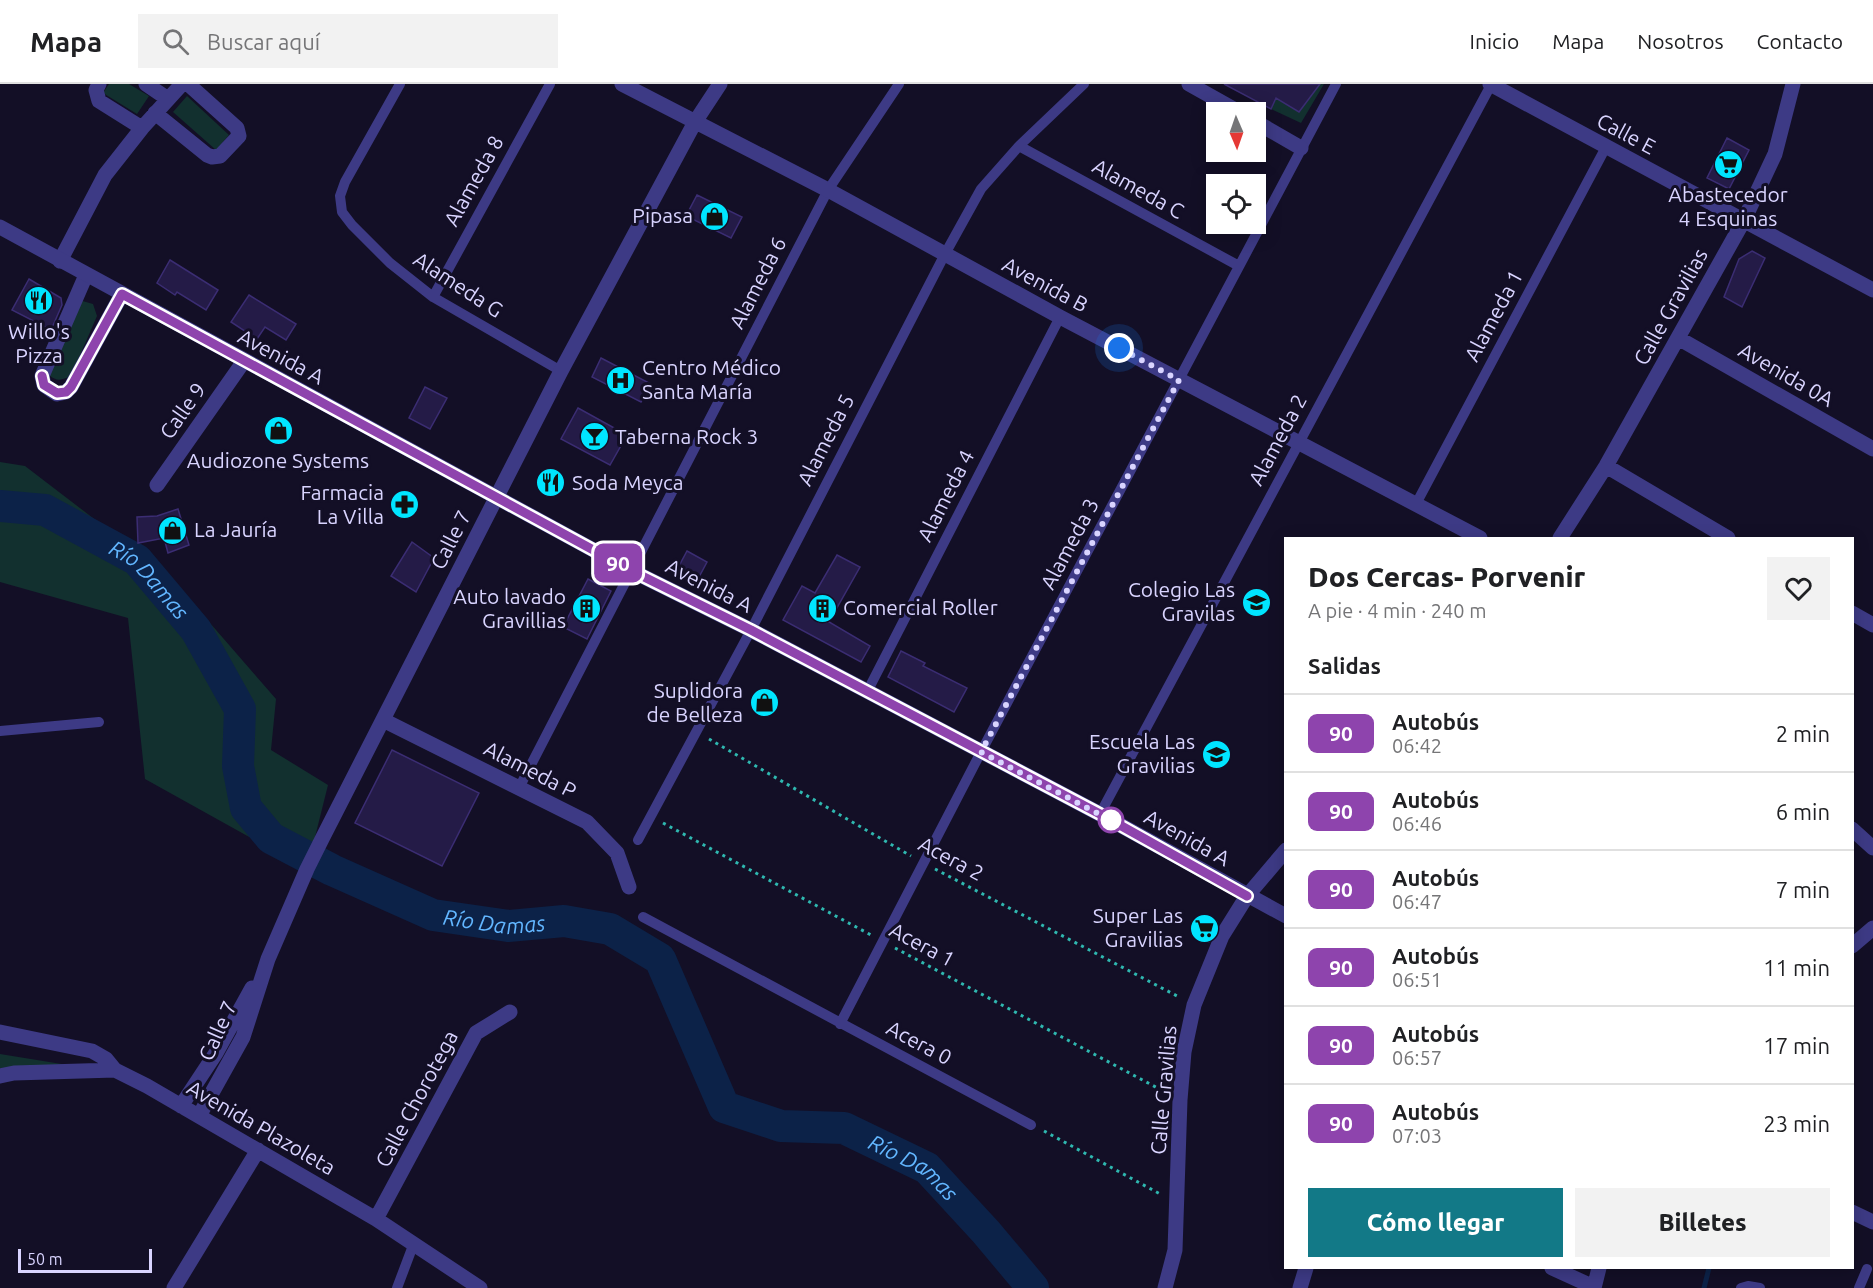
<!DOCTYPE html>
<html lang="es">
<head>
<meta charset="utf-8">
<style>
	body { margin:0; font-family:Ubuntu,sans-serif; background:#f2f2f2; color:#202124; height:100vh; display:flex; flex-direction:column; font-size:22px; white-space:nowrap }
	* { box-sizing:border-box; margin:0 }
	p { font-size:20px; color:#757577 }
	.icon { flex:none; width:33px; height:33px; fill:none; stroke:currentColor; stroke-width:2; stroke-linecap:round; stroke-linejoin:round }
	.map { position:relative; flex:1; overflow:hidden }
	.panel { position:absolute; left:1284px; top:453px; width:570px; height:732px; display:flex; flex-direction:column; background:#fff; border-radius:0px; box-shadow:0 3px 15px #0003 }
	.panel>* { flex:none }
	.badge { padding:0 12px; border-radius:9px; font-size:21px; line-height:39px }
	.needle { width:39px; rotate:178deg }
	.fabs { position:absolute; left:1206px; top:18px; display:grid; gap:12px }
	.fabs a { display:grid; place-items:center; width:60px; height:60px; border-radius:0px; background:#fff; box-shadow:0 3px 15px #0003; font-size:30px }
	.scale { position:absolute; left:18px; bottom:15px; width:134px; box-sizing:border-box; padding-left:6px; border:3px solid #d9d4ff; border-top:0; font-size:16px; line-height:21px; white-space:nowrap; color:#d9d4ff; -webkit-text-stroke:4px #130f26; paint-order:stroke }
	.you { position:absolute; width:30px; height:30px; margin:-15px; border:4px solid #fff; border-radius:50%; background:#1a73e8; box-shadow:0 0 0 9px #1a73e833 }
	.map>.badge { position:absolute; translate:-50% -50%; box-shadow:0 0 0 3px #fff }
	h2 { padding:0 24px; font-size:22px; line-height:54px }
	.round { display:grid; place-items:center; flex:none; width:63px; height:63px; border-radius:0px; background:#f2f2f2 }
	.summary { display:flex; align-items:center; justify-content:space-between; height:102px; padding:0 24px }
	h1 { font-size:28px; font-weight:800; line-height:45px }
	.action { display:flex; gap:12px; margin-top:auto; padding:12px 24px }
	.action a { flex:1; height:69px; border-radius:0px; background:#127987; color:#fff; font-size:24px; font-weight:800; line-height:69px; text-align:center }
	.action a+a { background:#f2f2f2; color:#202124 }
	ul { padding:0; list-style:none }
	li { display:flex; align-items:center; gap:18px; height:78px; padding:0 24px; border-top:2px solid #e0e0e0 }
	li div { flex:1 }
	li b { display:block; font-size:22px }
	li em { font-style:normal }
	li .badge { min-width:66px; font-weight:700; text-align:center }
	header { display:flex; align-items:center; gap:36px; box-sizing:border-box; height:84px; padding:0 30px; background:#fff; border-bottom:2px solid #e0e0e0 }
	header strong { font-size:28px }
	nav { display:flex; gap:33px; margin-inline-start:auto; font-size:21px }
	.search { width:420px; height:54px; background:#f2f2f2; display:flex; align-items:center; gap:15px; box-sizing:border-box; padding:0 21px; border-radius:0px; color:#757577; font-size:22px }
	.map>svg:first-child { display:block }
</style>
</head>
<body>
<header>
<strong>Mapa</strong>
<div class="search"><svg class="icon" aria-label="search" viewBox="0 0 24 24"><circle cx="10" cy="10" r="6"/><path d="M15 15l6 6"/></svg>Buscar aquí</div>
<nav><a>Inicio</a><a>Mapa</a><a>Nosotros</a><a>Contacto</a></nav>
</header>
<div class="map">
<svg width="1873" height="1204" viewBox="0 0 1873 1204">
	<rect width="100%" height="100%" fill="#130f26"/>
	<path fill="#12302f" d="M109,0h20l20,12 -12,18 -34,-21z
		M1320,0h4l-23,39 -30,-14 5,-11 23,14z
		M187,12l42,39 -13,15 -43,-38z
		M79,216l14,4 4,12 -26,60c-9,4 -14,6 -22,-1z
		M0,378l25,4 145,111 106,122 -5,51 57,35 -21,84 -162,-90 -17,-161 -128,-36z
		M0,970l80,13 -80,1z"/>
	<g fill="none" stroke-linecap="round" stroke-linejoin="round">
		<path stroke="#0c2248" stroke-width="5" d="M1704,1204l5,-20"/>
		<path stroke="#0c2248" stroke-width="32" id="s1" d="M0,422l45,4 92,50 59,70 44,79 -2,57 8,42 25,30 61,32 101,45 75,11 56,-5 46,8 50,30 64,148 57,19 63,2 83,40 59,64 47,56"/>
	</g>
	<path fill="#241b47" stroke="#3b2d73" stroke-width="1.5" d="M1224,0h96l-21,28 -23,-14 -5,11z
		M1727,54l22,12 -20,39 -22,-11z
		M697,111l45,22 -11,21 -45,-22z
		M1752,167l13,7 -23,49 -18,-10 15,-38z
		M170,176l48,30 -12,20 -29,-18 -2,3 -18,-12z
		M29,195l32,19 1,7 -11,25 -39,-20z
		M249,211l47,29 -10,16 -21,-13 -8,12 -26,-17z
		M601,274l50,26 -10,18 -49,-25z
		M425,303l22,11 -17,31 -21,-11z
		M578,324l49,27 -17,30 -49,-26z
		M275,333l16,9 -10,16 -16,-9z
		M178,425l11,36 -21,8 -4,-15 -26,5 -1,-26 20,-1z
		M412,458l22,16 -18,34 -25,-16z
		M687,467l20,11 -8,15 -20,-11z
		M837,471l23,12 -31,55 41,24 -9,16 -78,-42 19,-34 13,7z
		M588,495l23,12 -24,48 -24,-12z
		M901,567l24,12 -2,3 44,22 -13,24 -66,-35z
		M392,666l87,43 -37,73 -87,-43z
		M1204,832l13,6 -8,20 -14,-7z"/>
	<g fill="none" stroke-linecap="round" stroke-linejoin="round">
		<path stroke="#2fb8b0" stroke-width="3" stroke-dasharray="3 4.5" stroke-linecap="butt" d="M709,655l202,117
			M663,739l208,112
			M935,785l244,128
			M895,864l270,144
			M1044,1047l118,64"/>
		<path stroke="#3d3a85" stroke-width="10" d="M400,0l-55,98 -5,14 2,16 10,13 38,38 43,34 128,74
			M1019,62l220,120
			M433,213l117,-213
			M1416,420l190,-357
			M867,608l193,-375
			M0,647l99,-9
			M519,704l309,-598 71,-106
			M1100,730l391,-729
			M638,756l113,-210 194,-376 36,-65 38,-43 65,-62
			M643,833l388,208
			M840,940l141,-272 355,-668
			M397,1204l17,-45
			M1741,1204l7,-2 12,2
			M1859,1204l8,-19"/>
		<path stroke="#3d3a85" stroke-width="15" d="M99,0l-3,6 3,11 43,27
			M146,0l22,15
			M622,0l206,106 232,127 420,221
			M1189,0l50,28
			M1490,0l383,206
			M155,29l52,42 5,2 8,-1 19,-20 -2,-8 -49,-44
			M1256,38l45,26
			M60,177l45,-86 37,-47 40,-44
			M86,191l-44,101 2,9 13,9 9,-2 5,-5 51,-93
			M1678,254l195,111
			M1606,382l122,72
			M157,401l87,-124
			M1560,454l46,-72 138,-246 31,-66 18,-70
			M1852,529l21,12
			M383,636l204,102 30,31 12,34
			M1852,745l21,19
			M1852,862l21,-18
			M0,948l92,19 14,8 9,11
			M0,992l14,-3 101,-3 32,16 229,133 104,69
			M181,1022l35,-53 36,-65
			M199,1032l44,-79 25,-78 39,-90 16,-32 238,-466 134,-249 25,-38
			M376,1135l100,-186 34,-21
			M1552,1184l42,19
			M174,1204l84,-138
			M1165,1204l10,-38 5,-150 4,-48 10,-47 28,-69 25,-40 39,-46
			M1300,1204l6,-20
			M1594,1204l5,-20"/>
		<path stroke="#3d3a85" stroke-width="15" d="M0,143l632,344 119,59 349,184 186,102
			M1852,1128l21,10"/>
	</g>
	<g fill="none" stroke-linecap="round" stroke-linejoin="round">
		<defs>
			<path id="line" d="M42,292l2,9 13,8 9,-1 5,-5 51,-93 510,277 119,59 349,184 147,82"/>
		</defs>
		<use href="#line" stroke="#fff" stroke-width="14"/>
		<use href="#line" stroke="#8e44ad" stroke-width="9"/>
		<path stroke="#d9d4ff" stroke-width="6" stroke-dasharray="0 10.8" d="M1111,736l7,4 -137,-72 198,-372 -60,-32"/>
	</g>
	<defs>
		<symbol id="supermarket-disc" viewBox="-11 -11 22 22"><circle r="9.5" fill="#00e5ff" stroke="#130f26"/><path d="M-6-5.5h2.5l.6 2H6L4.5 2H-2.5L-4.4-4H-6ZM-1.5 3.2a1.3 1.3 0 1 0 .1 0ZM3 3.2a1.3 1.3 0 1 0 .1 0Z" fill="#111"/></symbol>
		<symbol id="shop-disc" viewBox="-11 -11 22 22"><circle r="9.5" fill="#00e5ff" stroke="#130f26"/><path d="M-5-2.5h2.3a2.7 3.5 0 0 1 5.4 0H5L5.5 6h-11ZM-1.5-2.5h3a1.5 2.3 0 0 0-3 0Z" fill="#111"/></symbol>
		<symbol id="restaurant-disc" viewBox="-11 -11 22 22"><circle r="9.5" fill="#00e5ff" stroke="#130f26"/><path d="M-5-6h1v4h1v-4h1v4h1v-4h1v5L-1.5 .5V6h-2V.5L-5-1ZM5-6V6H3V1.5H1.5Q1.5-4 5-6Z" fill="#111"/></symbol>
		<symbol id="hospital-disc" viewBox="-11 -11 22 22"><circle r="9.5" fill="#00e5ff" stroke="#130f26"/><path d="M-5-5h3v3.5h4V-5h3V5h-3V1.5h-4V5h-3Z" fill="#111"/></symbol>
		<symbol id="bar-disc" viewBox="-11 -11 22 22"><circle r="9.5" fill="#00e5ff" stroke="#130f26"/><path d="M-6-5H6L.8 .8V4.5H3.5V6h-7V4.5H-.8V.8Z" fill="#111"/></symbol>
		<symbol id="pharmacy-disc" viewBox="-11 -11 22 22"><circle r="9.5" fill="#00e5ff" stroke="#130f26"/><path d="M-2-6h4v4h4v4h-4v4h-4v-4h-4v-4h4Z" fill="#111"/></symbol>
		<symbol id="school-disc" viewBox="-11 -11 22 22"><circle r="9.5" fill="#00e5ff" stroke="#130f26"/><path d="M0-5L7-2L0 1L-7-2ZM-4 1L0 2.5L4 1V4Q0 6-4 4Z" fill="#111"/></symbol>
		<symbol id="building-disc" viewBox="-11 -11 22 22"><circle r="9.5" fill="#00e5ff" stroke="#130f26"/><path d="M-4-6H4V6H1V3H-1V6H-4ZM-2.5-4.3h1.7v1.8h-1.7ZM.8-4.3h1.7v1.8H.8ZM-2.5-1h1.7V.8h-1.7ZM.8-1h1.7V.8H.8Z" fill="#111"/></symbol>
	</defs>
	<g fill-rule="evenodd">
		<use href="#supermarket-disc" x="1712" y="64" width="33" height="33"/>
		<use href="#shop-disc" x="698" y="116" width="33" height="33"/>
		<use href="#restaurant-disc" x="22" y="200" width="33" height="33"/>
		<use href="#hospital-disc" x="604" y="280" width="33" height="33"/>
		<use href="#shop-disc" x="262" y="330" width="33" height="33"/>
		<use href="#bar-disc" x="578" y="336" width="33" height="33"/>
		<use href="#restaurant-disc" x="534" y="382" width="33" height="33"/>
		<use href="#pharmacy-disc" x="388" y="404" width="33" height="33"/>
		<use href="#shop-disc" x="156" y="430" width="33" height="33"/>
		<use href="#school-disc" x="1240" y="502" width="33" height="33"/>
		<use href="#building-disc" x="806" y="508" width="33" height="33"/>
		<use href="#building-disc" x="570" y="508" width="33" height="33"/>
		<use href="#shop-disc" x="748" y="602" width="33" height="33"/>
		<use href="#school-disc" x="1200" y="654" width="33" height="33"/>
		<use href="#supermarket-disc" x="1188" y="828" width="33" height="33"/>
	</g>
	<circle fill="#fff" stroke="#8e44ad" stroke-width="3" cx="1111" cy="736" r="12"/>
	<g text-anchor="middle" stroke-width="6" stroke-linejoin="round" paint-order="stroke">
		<g font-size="21" fill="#d9d4ff" stroke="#130f26">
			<text transform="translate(1626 50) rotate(28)" y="7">Calle E</text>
			<text transform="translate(474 97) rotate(-61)" y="7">Alameda 8</text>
			<text transform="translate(1138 105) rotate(29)" y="7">Alameda C</text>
			<text transform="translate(758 199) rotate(-63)" y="7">Alameda 6</text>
			<text transform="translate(458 201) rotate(33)" y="7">Alameda G</text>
			<text transform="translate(1045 201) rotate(28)" y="7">Avenida B</text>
			<text transform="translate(1671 223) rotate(-61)" y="7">Calle Gravilias</text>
			<text transform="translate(1494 232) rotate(-62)" y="7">Alameda 1</text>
			<text transform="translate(281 273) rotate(28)" y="7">Avenida A</text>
			<text transform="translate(1786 291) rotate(30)" y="7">Avenida 0A</text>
			<text transform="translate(183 327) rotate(-55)" y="7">Calle 9</text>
			<text transform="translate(826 356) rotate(-63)" y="7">Alameda 5</text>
			<text transform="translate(1278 356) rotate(-62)" y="7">Alameda 2</text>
			<text transform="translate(946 412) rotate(-63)" y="7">Alameda 4</text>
			<text transform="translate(451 456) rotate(-63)" y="7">Calle 7</text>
			<text transform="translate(1070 460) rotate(-62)" y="7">Alameda 3</text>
			<text transform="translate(709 502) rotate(27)" y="7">Avenida A</text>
			<text transform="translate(530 686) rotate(27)" y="7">Alameda P</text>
			<text transform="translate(1187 754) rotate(29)" y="7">Avenida A</text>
			<text transform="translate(951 775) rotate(28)" y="7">Acera 2</text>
			<text transform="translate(922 861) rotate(28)" y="7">Acera 1</text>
			<text transform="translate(218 947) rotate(-66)" y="7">Calle 7</text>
			<text transform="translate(919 959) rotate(28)" y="7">Acera 0</text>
			<text transform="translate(1164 1006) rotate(-85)" y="7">Calle Gravilias</text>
			<text transform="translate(417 1015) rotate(-62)" y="7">Calle Chorotega</text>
			<text transform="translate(261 1044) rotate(30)" y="7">Avenida Plazoleta</text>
		</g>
		<g font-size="21" fill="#d9d4ff" stroke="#130f26" text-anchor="end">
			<text x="1728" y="118" text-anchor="middle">Abastecedor<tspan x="1728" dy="24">4 Esquinas</tspan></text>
			<text x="693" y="139">Pipasa</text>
			<text x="39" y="255" text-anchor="middle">Willo's<tspan x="39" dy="24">Pizza</tspan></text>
			<text x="642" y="291" text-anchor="start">Centro Médico<tspan x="642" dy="24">Santa María</tspan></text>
			<text x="615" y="360" text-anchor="start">Taberna Rock 3</text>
			<text x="278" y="384" text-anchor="middle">Audiozone Systems</text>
			<text x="572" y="406" text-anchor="start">Soda Meyca</text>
			<text x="384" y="416">Farmacia<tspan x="384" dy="24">La Villa</tspan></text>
			<text x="194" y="453" text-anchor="start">La Jauría</text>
			<text x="1235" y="513">Colegio Las<tspan x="1235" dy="24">Gravilas</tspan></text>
			<text x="566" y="520">Auto lavado<tspan x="566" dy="24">Gravillias</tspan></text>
			<text x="843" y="531" text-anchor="start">Comercial Roller</text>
			<text x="743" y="614">Suplidora<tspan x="743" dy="24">de Belleza</tspan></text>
			<text x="1195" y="665">Escuela Las<tspan x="1195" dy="24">Gravilias</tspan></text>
			<text x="1183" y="839">Super Las<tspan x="1183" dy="24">Gravilias</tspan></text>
		</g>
		<g font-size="22" font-style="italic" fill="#62b6ff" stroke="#130f26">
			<text dy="8" stroke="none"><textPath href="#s1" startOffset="172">Río Damas</textPath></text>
			<text dy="8" stroke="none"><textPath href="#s1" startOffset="712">Río Damas</textPath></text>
			<text dy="8" stroke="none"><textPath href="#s1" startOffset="1252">Río Damas</textPath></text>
		</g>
	</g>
</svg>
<div class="fabs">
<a><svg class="needle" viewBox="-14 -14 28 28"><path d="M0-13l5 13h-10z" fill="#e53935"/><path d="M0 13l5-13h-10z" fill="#757577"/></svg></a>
<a><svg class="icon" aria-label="locate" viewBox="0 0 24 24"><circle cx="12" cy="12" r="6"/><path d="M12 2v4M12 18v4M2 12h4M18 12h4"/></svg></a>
</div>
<div class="scale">50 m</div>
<div class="you" style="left:1119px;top:264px"></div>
<b class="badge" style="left:618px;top:479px;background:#8e44ad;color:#fff">90</b>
<section class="panel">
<div class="summary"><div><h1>Dos Cercas- Porvenir</h1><p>A pie · 4 min · 240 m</p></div><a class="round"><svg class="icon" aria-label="heart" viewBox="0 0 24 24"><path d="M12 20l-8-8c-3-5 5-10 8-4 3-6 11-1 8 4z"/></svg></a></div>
<h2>Salidas</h2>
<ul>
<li><span class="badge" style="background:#8e44ad;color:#fff">90</span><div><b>Autobús</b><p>06:42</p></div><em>2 min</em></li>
<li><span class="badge" style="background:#8e44ad;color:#fff">90</span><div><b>Autobús</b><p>06:46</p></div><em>6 min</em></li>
<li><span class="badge" style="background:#8e44ad;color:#fff">90</span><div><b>Autobús</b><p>06:47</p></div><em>7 min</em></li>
<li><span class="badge" style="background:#8e44ad;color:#fff">90</span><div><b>Autobús</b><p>06:51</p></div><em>11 min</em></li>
<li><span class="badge" style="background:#8e44ad;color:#fff">90</span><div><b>Autobús</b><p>06:57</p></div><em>17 min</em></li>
<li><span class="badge" style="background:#8e44ad;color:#fff">90</span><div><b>Autobús</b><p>07:03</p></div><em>23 min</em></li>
</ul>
<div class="action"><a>Cómo llegar</a><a>Billetes</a></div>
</section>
</div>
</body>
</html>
